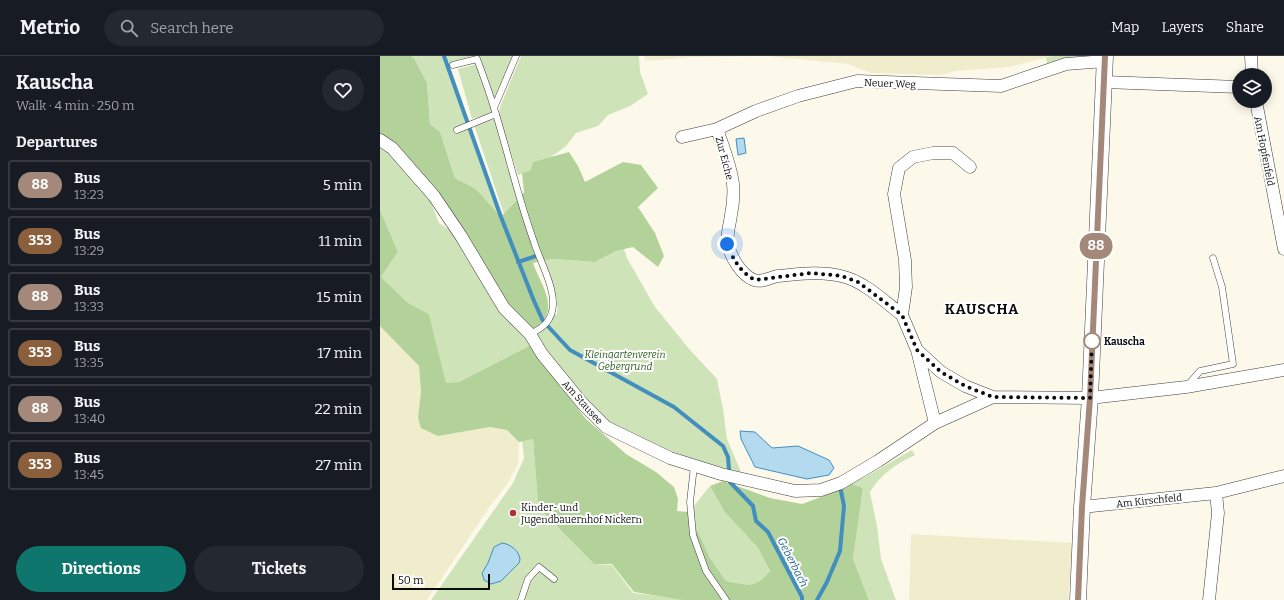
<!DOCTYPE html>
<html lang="en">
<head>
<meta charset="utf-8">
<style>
	body { margin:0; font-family:Bitter,serif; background:#242831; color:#f1f3f6; height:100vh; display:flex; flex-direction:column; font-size:15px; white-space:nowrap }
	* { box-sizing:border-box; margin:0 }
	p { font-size:13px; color:#9ea1a6 }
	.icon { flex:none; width:22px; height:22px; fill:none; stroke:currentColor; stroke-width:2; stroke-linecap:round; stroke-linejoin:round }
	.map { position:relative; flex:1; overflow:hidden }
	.panel { display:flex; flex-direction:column; background:#171b24; width:380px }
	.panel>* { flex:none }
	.badge { padding:0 8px; border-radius:13px; font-size:14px; line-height:26px }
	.fabs { position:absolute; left:852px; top:12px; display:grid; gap:8px }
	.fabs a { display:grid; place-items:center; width:40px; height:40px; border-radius:50%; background:#171b24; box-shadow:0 2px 10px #0003; font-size:20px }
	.scale { position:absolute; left:12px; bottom:10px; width:98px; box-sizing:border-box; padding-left:4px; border:2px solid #0b0b0b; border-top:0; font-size:11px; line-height:14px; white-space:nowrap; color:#0b0b0b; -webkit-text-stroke:3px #fff; paint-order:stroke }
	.you { position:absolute; width:20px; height:20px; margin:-10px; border:3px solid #fff; border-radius:50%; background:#1a73e8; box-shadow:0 0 0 6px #1a73e833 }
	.map>.badge { position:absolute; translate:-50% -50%; box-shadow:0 0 0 2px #fff }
	h2 { padding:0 16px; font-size:15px; line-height:36px }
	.round { display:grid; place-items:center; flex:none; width:42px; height:42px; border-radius:21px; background:#242831 }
	.overview { display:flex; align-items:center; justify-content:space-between; height:68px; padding:0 16px }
	h1 { font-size:19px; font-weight:700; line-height:30px }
	.button { display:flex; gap:8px; margin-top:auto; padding:8px 16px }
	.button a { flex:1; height:46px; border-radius:24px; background:#0f766e; color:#fff; font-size:16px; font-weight:700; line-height:46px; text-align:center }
	.button a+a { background:#242831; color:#f1f3f6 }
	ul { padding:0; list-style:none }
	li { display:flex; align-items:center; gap:12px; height:50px; margin:0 8px 6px; padding:0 8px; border:2px solid #363941; border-radius:4px }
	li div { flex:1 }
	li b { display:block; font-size:15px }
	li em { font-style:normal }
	li .badge { min-width:44px; font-weight:700; text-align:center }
	header { display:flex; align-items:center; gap:24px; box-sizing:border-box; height:56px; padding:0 20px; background:#171b24; border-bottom:1px solid #363941 }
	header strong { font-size:19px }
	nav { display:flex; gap:22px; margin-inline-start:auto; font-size:14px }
	.search { width:280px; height:36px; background:#242831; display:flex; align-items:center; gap:10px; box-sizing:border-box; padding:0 14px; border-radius:22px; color:#9ea1a6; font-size:15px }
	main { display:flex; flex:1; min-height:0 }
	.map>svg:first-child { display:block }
</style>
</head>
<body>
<header>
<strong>Metrio</strong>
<div class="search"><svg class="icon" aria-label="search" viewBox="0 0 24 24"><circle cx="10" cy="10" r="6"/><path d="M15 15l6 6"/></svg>Search here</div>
<nav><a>Map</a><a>Layers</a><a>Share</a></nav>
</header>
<main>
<section class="panel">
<div class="overview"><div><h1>Kauscha</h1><p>Walk · 4 min · 250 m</p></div><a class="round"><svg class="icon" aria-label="heart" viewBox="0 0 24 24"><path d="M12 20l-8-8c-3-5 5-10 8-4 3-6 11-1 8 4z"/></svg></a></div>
<h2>Departures</h2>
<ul>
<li><span class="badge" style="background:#a4897a;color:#fff">88</span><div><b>Bus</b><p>13:23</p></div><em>5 min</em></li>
<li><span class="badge" style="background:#8b5e3c;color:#fff">353</span><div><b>Bus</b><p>13:29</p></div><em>11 min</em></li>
<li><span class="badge" style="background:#a4897a;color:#fff">88</span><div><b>Bus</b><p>13:33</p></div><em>15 min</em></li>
<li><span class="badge" style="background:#8b5e3c;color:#fff">353</span><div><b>Bus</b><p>13:35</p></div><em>17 min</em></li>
<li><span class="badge" style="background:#a4897a;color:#fff">88</span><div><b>Bus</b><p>13:40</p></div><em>22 min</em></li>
<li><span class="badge" style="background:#8b5e3c;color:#fff">353</span><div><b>Bus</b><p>13:45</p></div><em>27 min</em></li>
</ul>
<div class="button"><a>Directions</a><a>Tickets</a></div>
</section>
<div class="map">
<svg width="904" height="544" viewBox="0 0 904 544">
	<rect width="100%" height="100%" fill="#fdf9ea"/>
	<path fill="#f0edcd" d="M264,0h409l-44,11 -53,4 -16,4 -69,-2 -23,-9 -81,-8 -75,1 -46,4z
		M0,270l39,40 2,26 -3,26 20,18 52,-9 17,3 12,12 -1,22 -10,19 -17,22 -64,95h-47z
		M531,478l162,9 -5,57h-159z"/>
	<path fill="#cfe3b8" d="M31,0h105l-22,52 -17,-49 -29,7 53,151 -25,-28 -21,-11 -15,-46 -10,-8 -3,-41 -13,-25z
		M141,0h118l1,16 8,22 -18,12 -22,9 -10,11 -22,7 -10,13 -8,6 -9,6 -16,4 -3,9 -12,4 -19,-59 1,-9z
		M673,0h32l-24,5 -13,5 -2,-8z
		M97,8l15,49 -20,6 -14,-50z
		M114,63l24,79 -14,16 -30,-89z
		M0,90l9,5 39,44 11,28 14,9 78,113 -72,37 -13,2 -17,-70 -21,-11 -27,-26 17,-25 -18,-42z
		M244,193l3,9 28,49 35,43 27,29 6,30 4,30 14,33 -36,-9 -51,-18 -47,-23 -22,-22 -38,-48 -14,-23 13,-12 11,-3c2,-19 -6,-36 -13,-53l9,-2 42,3 21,-11z
		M153,383l5,63 -1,4 57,58 18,1 21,28 61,7h-263l82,-117 11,-25 -2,-17z
		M532,394l3,5c-18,8 -35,20 -45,37l7,34 4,33 15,41h-27l-16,-41 10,-71 -14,-5 14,-5z
		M330,430l14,25 34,37 12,23c-15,18 -23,14 -44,10l-16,-23 -21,-46z"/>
	<path fill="#b3d299" d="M0,0h31l3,2 13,25 3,41 10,8 15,46 21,11 25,28 23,-25 -2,-19 8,-2 3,-9 36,-10 9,14 7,16 38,-20 18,3 17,23 -20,19 17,26 9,23 -6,11 -25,-20 -17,4 -21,11 -42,-3 -20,4c5,16 21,36 13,53 -2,5 -9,10 -13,13l-27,-25 -44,-75 -82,-94z
		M0,154l18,42 -17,25 27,26 21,11 17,69 13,-1 72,-37 4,8 51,66 40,35 30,18 18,15 4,12 -1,12 12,1 21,46 16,23c21,4 29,8 44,-10l-12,-23 -34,-37 -14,-25 13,-5 47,17 32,6 27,-10 20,-11 14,5 -10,71 16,41h-186l-49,-8 -22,-28h-18l-57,-58 1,-4 -5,-63 -14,3 -12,-12 -17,-3 -52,9 -17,-8 -3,-10 3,-26 -2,-26 -39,-40z"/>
	<path fill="#b4daef" stroke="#428ebf" d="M364,82l2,15 -8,2 -2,-16z
		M360,375l15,1 17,16 26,-2 31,14 5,8 -5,7 -22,4 -52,-12 -14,-28z
		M122,487c8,1 18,8 18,17l-1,3 -18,18 -10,3 -7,-4 -2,-7 6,-10 6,-16z"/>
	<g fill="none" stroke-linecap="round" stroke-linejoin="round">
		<path stroke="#428ebf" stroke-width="4" d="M64,0l57,161 33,84 9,20 27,29 104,57 49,39 5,11 2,25 23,24 3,15 12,11 34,65v3
			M138,206l21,-7
			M437,544l10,-18 13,-31 4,-45 -3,-15 -2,-4"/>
		<defs>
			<path id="service" d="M73,9l24,-6c6,16 12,32 17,49 14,44 24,90 40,134 6,19 20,44 19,63 -1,16 -10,23 -23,29
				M114,52l22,-52
				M77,74l39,-16
				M807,330l13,-15 33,-7 -11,-77 -9,-29
				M314,410l-4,36 3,33 13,36 20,29
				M141,544l7,-21 11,-12 15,12"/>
			<path id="minor" d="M871,0l1,19
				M724,26l135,5
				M876,45l28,148
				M337,73c6,18 14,37 16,55 1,10 0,21 -2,31 -1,9 -5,20 -3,30 3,12 13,30 26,35 8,3 17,-3 24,-4 21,-2 43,-5 63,0 23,5 43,25 61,39
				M302,81l35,-8 39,-18 42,-15 59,-15 144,5 65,-22 39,-3
				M0,84l12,8 42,48 27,40 43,72 26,26 12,20 40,49 24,24 64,31 51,16 74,17 26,-1 20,-7 37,-22 57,-38 58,-26 97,1 96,-11 98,-17
				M537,294l24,22 24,14 28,11
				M555,367l-18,-73 -15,-35 4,-28 -1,-27 -11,-66 5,-26 14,-11 20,-4h20l17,14
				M702,451l134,-14 68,-17
				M829,544l9,-87 -2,-20"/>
			<path id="tertiary" d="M698,544l4,-93 8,-109 15,-342"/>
		</defs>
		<use href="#service" stroke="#3e3e3e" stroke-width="7"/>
		<use href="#minor" stroke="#3e3e3e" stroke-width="13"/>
		<use href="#tertiary" stroke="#3e3e3e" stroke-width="17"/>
		<use href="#service" stroke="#fff" stroke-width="6"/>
		<use href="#minor" stroke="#fff" stroke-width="12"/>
		<use href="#tertiary" stroke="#fff" stroke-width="16"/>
	</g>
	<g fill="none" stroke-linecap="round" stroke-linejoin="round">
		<defs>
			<path id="line" d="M698,544l4,-93 8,-109 15,-342"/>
		</defs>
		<use href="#line" stroke="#fff" stroke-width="9"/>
		<use href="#line" stroke="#a4897a" stroke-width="6"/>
		<path stroke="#0b0b0b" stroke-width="4" stroke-dasharray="0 7.2" d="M347,188c6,15 13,28 28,36l56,-7 31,3 16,6 44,33 15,35 24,22 24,14 28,11 97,1 2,-57"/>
	</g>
	<circle fill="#fff" stroke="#a4897a" stroke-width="2" cx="712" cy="285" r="8"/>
	<circle fill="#ac3138" stroke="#fff" stroke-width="1.5" cx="133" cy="457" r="4"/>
	<g text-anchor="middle" stroke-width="4" stroke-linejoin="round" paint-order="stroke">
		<g font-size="10" fill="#0b0b0b" stroke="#fff">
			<text transform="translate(510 27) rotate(2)" y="4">Neuer Weg</text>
			<text transform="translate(885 95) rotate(79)" y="4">Am Hopfenfeld</text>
			<text transform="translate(345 102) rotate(75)" y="4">Zur Eiche</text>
			<text transform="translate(203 346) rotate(48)" y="4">Am Stausee</text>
			<text transform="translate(769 444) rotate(-6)" y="4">Am Kirschfeld</text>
		</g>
		<g font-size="10" font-weight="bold" fill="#0b0b0b" stroke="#fff" text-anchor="start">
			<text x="724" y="289">Kauscha</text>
		</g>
		<g font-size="10" font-style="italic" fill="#2f5b22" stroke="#fff">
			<text x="245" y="302">Kleingartenverein<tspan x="245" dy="12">Gebergrund</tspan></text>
		</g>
		<g font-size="10" fill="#0b0b0b" stroke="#fff" text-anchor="start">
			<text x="141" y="455">Kinder- und<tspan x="141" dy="12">Jugendbauernhof Nickern</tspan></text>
		</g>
		<g font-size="11" font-style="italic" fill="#21608f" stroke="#fff">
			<text transform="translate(413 506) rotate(63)" y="4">Geberbach</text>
		</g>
		<g font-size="14" font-weight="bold" letter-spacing="1" fill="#0b0b0b" stroke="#fff">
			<text x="602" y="258">KAUSCHA</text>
		</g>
	</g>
</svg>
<div class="fabs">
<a><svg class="icon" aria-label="layers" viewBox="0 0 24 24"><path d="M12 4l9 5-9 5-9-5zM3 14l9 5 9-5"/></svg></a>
</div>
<div class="scale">50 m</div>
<div class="you" style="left:347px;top:188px"></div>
<b class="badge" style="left:716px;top:190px;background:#a4897a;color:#fff">88</b>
</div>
</main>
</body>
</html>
